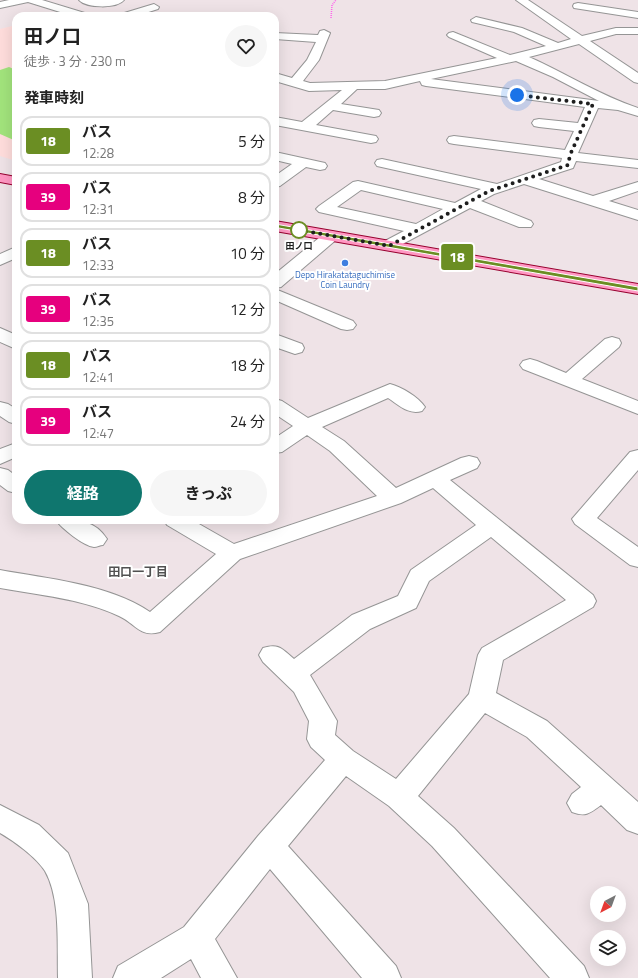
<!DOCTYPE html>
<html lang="ja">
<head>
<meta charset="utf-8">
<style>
	body { margin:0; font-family:"Titillium Web","Noto Sans JP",sans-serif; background:#f6f6f6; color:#222; height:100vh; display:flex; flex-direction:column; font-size:15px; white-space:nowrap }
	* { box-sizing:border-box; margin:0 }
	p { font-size:13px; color:#767676 }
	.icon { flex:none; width:22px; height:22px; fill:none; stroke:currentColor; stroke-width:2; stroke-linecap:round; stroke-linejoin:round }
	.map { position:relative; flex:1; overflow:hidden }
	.sheet { position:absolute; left:12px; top:12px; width:267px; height:512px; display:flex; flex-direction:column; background:#fff; border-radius:12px; box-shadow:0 4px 16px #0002 }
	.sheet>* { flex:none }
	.badge { padding:0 8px; border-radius:3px; font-size:14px; line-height:26px }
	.needle { width:26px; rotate:221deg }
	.buttons { position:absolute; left:590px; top:886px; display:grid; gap:8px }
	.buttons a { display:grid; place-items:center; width:36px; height:36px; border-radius:50%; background:#fff; box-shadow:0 4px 16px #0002; font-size:20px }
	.you { position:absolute; width:20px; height:20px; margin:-10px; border:3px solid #fff; border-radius:50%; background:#1a73e8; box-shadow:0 0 0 6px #1a73e833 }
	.map>.badge { position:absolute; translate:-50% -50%; box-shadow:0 0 0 2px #fff }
	h2 { padding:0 12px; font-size:15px; line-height:36px }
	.round { display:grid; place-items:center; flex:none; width:42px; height:42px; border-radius:21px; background:#f6f6f6 }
	.headline { display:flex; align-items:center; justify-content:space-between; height:68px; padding:0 12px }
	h1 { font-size:19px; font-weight:700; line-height:30px }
	.primary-button { display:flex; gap:8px; margin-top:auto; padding:8px 12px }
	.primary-button a { flex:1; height:46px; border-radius:24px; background:#0f766e; color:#fff; font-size:16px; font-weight:700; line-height:46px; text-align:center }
	.primary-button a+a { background:#f6f6f6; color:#222 }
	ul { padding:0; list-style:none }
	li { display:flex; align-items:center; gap:12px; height:50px; margin:0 8px 6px; padding:0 4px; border:2px solid #e0e0e0; border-radius:12px }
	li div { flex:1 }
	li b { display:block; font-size:15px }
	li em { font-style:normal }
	li .badge { min-width:44px; font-weight:700; text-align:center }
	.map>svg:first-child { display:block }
</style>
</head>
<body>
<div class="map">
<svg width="638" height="978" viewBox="0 0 638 978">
	<rect width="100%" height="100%" fill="#efe3e7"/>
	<path fill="#ffdddc" d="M16,25v136l-16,-5v-127z"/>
	<path fill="#a2e47c" d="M9,67l7,3v71l-16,-7v-64z"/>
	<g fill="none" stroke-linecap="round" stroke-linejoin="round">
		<defs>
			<path id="minor" d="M9,0h33l46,14 1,2h-16l-45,-14 -28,6v-6z
				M79,0h45c-7,9 -38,8 -45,0z
				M516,0h12l54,36 34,-8h22v6h-22l-26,7 48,32v10l-4,-1 -55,-38 -50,13c36,16 72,39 109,51v8l-20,-6 -20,-2 -20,45 60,7v8l-62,-7 -3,7 -34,11 54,17 45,-14v9l-29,10 29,9v10l-114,-36 -30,10 -13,7 50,20 2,3 -2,3h-12l-49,-19 -75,40 -6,2 -6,-2 -2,-3 2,-3 21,-11 -85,-19 -3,-3 3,-3 34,-24 5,-1 97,22 26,-14 -104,-23 -2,-3 2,-3 5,-1 115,25 64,-22 1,-4 -108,-14 -5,-1 -2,-3 2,-3 5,-1 111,14 9,-19 -35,-4 -5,-1 -2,-3 2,-3 5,-1 39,4 7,-16 -159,-21 -4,-1 -2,-4 -35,8h-28l-16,15 38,6 2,3 -2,3 -5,1 -41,-7 -17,15 60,11 2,3 -2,3 -5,1 -96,-18v-8l27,5 40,-32 -33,1 -34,-10v-8l17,5 15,-18 9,-18 -41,-3v-6l43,2 2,-4 4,-1 6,3 -11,27 -16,21 7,2 75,-2 112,-23 -48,-21 -2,-2 2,-2 4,-1 57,23 36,-9 -32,-14 -42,-10 -1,-2 5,-3 46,11 36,15 13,-4zM516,61l37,16 46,24 -168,-22zM361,190l82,19 -27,15 -79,-17z
				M578,3l60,9v6l-64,-10 -1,-2 1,-2z
				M154,4l5,3 -1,2 -22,7h-16l1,-2z
				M275,152l50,11 2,3 -2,3 -5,1 -14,-3 -26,19 -5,1v-11l17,-12 -17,-4z
				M331,231l6,2 2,3 -2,3 -56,48 -6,1v-14l50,-41z
				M16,247v11l-16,7v-11z
				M275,289l78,32 3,4 -3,4 -6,1 -6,-1 -66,-29z
				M0,328l16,7v14l-16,-7z
				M275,334l27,10 2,4 -2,4 -7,2 -20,-7z
				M612,337l7,2 2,4 -2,4 -37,32 56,22v13l-115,-45 -3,-4 3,-4 7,-2 7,2 29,12 39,-34z
				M390,384c12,3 28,13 35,23l-3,4c-14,4 -23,-6 -34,-13l-66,29 22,14 52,47 65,-30 8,-2 8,2 3,5 -3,5 -27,12 143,115 3,6 -3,6 -90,53 -7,33 51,28 91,81v32l-11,-4 -26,-25c-12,9 -16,12 -29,7l-5,-9 5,-9 9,-7 -54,-50 -42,-24 -67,83 36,32 130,138 5,12h-39l-118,-132 -43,-40 -43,-30 -58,70 108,120 5,12h-39l-92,-109 -55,70 22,39h-36l-10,-19 -30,19h-48l5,-12 66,-39 74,-91 67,-76 -14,-13 -4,-8 2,-18 -15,-29 -31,-30 -4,-7 4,-7c16,-5 19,1 31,11l58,-44 46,-19 13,-26 65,-45 -43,-37 -32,15 -161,56 -80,73c-20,6 -25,-9 -41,-16 -36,-17 -79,-21 -119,-28v-18c48,9 109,14 150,42l66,-58 -49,-29 -3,-5h28l42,24 143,-48 -47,-45 -23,-16 -25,17 -7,1v-15l18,-12 -18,-12v-15l7,2 26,17zM491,537l75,63 -84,48 -4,7 -9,39 -73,85 -43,-28 -18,-16 2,-14 -27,-46 60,-46 46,-21 13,-27z
				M0,402l8,2 8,5v15l-7,-2 -9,-6z
				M16,443v14l-16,7v-15z
				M638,450v20l-41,48 41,29v20l-8,-2 -55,-41 -3,-5 58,-67z
				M0,468l8,2 8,6v17l-8,-2 -8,-6z
				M56,520c20,0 38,-1 51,19l-4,6c-3,0 -6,2 -9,2 -10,-1 -33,-19 -38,-27z
				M0,805l39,20 29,28 20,51 4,74h-34c-1,-32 3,-79 -13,-107 -9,-14 -31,-30 -45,-38z"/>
			<path id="major" d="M0,174l16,3v8l-16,-3z
				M275,221l363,63v10l-363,-63z"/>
		</defs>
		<use href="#minor" stroke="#959595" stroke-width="2"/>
		<use href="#major" stroke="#97002f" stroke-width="2"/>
		<path stroke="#ff64ec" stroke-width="1.5" stroke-dasharray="1 1" stroke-linecap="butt" d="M331,18l1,-13 4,-5"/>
		<use href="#minor" fill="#fff" fill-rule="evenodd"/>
		<use href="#major" fill="#ff98c3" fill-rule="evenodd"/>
	</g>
	<path fill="#6b8e23" stroke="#fff" d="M275,224l363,63v4l-365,-64z"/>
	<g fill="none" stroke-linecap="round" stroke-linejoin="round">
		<path stroke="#1e1e1e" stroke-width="4" stroke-dasharray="0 7.2" d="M299,230l90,16 100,-55 79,-26 2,-10 23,-51 -76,-9"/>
	</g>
	<circle fill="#fff" stroke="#6b8e23" stroke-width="2" cx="299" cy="230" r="8"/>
	<circle fill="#3f7fe0" stroke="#fff" stroke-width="1.5" cx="345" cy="263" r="4"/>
	<g text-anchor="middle" stroke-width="4" stroke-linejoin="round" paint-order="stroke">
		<g font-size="9" font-weight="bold" fill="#1e1e1e" stroke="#fff">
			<text x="299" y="249">田ノ口</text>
		</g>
		<g font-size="9" fill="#366cbe" stroke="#fff">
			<text x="345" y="278">Depo Hirakatataguchimise<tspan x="345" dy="10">Coin Laundry</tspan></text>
		</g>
		<g font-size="12" font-weight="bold" fill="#515151" stroke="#fff">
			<text x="138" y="576">田口一丁目</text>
		</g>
	</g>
</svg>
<div class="buttons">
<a><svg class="needle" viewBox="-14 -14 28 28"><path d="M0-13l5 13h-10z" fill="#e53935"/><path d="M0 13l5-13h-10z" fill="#767676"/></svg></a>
<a><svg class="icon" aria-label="layers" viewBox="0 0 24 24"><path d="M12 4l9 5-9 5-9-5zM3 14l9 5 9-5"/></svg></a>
</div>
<div class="you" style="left:517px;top:95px"></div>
<b class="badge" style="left:457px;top:257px;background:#6b8e23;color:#fff">18</b>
<section class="sheet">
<div class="headline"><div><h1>田ノ口</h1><p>徒歩 · 3 分 · 230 m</p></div><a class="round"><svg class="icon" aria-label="heart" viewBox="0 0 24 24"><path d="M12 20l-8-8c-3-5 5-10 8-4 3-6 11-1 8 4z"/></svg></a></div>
<h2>発車時刻</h2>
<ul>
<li><span class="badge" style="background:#6b8e23;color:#fff">18</span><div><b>バス</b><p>12:28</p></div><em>5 分</em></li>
<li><span class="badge" style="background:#e6007e;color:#fff">39</span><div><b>バス</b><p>12:31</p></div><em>8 分</em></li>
<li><span class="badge" style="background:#6b8e23;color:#fff">18</span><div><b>バス</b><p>12:33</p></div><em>10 分</em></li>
<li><span class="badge" style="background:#e6007e;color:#fff">39</span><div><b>バス</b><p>12:35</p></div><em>12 分</em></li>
<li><span class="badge" style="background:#6b8e23;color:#fff">18</span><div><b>バス</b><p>12:41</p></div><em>18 分</em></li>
<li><span class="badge" style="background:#e6007e;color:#fff">39</span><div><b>バス</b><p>12:47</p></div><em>24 分</em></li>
</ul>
<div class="primary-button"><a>経路</a><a>きっぷ</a></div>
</section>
</div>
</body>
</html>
